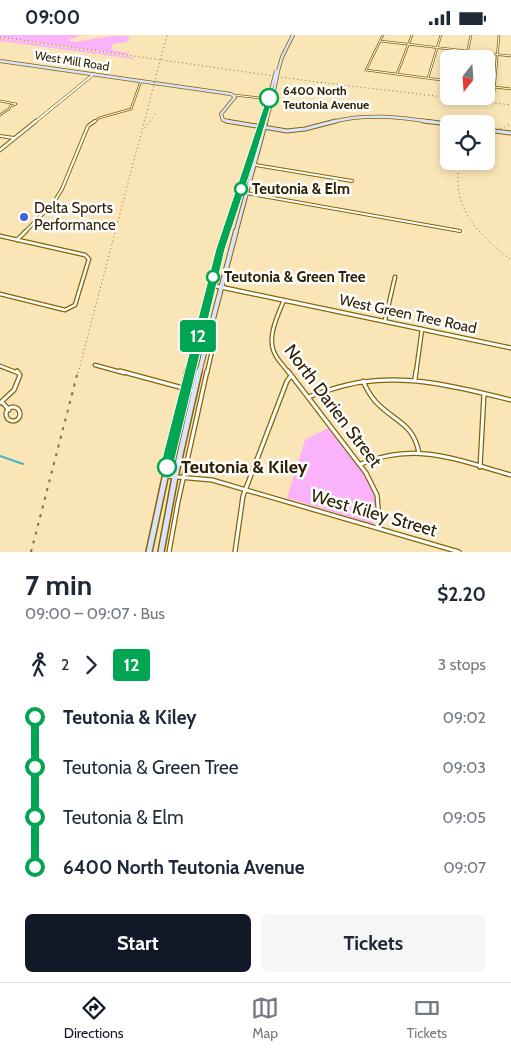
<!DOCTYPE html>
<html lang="en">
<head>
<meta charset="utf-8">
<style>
	body { margin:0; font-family:Cabin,sans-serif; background:#f6f6f7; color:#1f2937; height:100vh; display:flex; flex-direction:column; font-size:19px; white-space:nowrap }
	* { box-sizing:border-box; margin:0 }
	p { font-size:16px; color:#747a83 }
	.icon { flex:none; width:28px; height:28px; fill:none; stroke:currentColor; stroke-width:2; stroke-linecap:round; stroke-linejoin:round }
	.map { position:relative; height:517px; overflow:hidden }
	.side { display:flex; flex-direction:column; background:#fff; flex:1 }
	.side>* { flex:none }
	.badge { padding:0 10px; border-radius:4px; font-size:18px; line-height:32px }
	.needle { width:32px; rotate:197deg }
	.buttons { position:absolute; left:440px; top:15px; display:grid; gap:10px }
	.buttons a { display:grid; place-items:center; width:55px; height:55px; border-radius:8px; background:#fff; box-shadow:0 2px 8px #0003; font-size:25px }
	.map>.badge { position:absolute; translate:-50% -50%; box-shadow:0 0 0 2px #fff }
	.legs { display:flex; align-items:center; gap:8px; height:55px; padding:0 25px; font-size:16px }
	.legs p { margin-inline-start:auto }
	.overview { display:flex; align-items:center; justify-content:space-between; height:85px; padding:0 25px }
	h1 { font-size:28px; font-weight:800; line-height:38px }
	.cta { display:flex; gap:10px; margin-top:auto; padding:10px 25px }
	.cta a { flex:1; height:58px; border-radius:8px; background:#111827; color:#fff; font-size:20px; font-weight:800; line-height:58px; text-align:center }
	.cta a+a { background:#f6f6f7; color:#1f2937 }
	ul { padding:0 25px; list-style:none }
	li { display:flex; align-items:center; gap:18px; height:50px; font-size:19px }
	li i { display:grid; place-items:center; width:8px; height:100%; margin:0 6px; background:currentColor }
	li i::after { content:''; width:12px; height:12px; margin:-6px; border:4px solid; border-radius:50%; background:#fff }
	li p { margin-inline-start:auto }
	li:first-child i { background:linear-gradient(#0000 50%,currentColor 0) }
	li:last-child i { background:linear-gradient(currentColor 50%,#0000 0) }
	.status { display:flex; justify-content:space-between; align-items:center; height:35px; padding:0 25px; background:#fff; direction:ltr }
	.status svg { height:14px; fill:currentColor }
	.tabs { display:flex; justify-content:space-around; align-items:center; height:70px; border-top:1px solid #e0e1e3; background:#fff; font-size:14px; color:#747a83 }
	.tabs a { display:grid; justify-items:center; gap:2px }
	.tabs .current { color:#111827 }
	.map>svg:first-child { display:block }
</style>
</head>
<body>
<div class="status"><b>09:00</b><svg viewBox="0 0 49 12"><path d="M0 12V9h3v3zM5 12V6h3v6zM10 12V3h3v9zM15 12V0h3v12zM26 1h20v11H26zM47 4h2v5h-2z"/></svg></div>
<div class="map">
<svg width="511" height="517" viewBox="0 0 511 517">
	<rect width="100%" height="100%" fill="#fae5b7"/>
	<path fill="#fab2fb" d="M0,0h82l-14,5 6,2 38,-6h18l-3,6 -14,2 -2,6 18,3 -1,2 -128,-18z
		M0,3l132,19 3,2 -135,-18z
		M328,393c17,21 49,52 48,80 0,5 -2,11 -3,16l-86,-26 18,-58z"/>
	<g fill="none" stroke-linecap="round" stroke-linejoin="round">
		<path stroke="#42b5c3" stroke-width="2" d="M0,421l23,8"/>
		<defs>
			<path id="minor-far3" d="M383,0l-17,35 83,11
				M380,6l131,15
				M466,24l5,-24
				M397,39l15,-39
				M428,43l13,-43
				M486,51l25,3
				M494,57l5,-57
				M234,60l26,3
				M0,66l16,3 -5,2
				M0,80l9,-6 2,-4
				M94,87l5,-4 32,-9 10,-28"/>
			<path id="minor-far2" d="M0,101l14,2
				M250,129l102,17
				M240,157l220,39
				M25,197l29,-30 8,-13 26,-63 7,-5"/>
			<path id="minor-far1" d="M0,201l85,19 4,4 -14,46 -10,5 -65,-16
				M17,205l9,-9
				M284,265c-6,15 -18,38 -9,54 3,7 10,13 14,19
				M385,285l10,-43
				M197,306l12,4 3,6 -5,22
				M95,330l29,8
				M0,331l18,7
				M416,338l6,-44"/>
			<path id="minor" d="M120,336l74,20
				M288,336l78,102 11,22 3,34
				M415,344l1,-8
				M363,346c3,7 7,14 12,20 19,21 38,21 44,52
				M308,362c18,-6 36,-13 55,-15 51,-7 99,6 148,18
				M2,367l7,8
				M0,368l14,-13 6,-15 -3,-4
				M6 379a7 7 0 1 1 14 0a7 7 0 1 1-14 0Z
				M361,429c55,-23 96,-4 150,11
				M480,432l4,-73
				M166,441l46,4 247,72
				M169,517l9,-50 29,-131
				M235,517l8,-56 44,-115 4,-5"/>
			<path id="tertiary-far2" d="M35,87l59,-48"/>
			<path id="tertiary-far1" d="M0,115l36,-29"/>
			<path id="tertiary" d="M211,250l300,63"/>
			<path id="secondary-far3" d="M0,26l231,33 4,3 -14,17 2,6 8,2
				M278,36l4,-14 11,-22
				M262,87l8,-28
				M266,87l7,-26
				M332,87c33,-9 67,-5 101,0"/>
			<path id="secondary-far2" d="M226,86l61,10 18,-2 31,-8
				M423,86l26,3
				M486,95l25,3
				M225,197l38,-111
				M236,197l30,-111"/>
			<path id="secondary-far1" d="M188,338l38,-142
				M199,338l37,-142"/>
			<path id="secondary" d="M149,517l39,-181
				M161,517l14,-75 24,-106"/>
		</defs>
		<use href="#minor-far3" stroke="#846506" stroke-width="2.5"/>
		<use href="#minor-far2" stroke="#846506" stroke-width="4"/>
		<use href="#minor-far1" stroke="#846506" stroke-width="5"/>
		<use href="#minor" stroke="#846506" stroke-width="5.5"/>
		<use href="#tertiary-far2" stroke="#846506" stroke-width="3"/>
		<use href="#tertiary-far1" stroke="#846506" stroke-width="4.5"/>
		<use href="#tertiary" stroke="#846506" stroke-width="5.5"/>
		<use href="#secondary-far3" stroke="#846506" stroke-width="4"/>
		<use href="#secondary-far2" stroke="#846506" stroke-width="5"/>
		<use href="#secondary-far1" stroke="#846506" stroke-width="6"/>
		<use href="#secondary" stroke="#846506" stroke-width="8"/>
		<use href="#minor-far3" stroke="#fff" stroke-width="1"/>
		<use href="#minor-far2" stroke="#fff" stroke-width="2"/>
		<use href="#minor-far1" stroke="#fff" stroke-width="2.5"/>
		<use href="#minor" stroke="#fff" stroke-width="3"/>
		<use href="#tertiary-far2" stroke="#fff" stroke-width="2"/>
		<use href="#tertiary-far1" stroke="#fff" stroke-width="2.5"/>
		<use href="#tertiary" stroke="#fff" stroke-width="3"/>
		<use href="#secondary-far3" stroke="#d9e3fe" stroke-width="2.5"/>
		<use href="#secondary-far2" stroke="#d9e3fe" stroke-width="3"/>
		<use href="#secondary-far1" stroke="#d9e3fe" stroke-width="4"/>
		<use href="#secondary" stroke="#d9e3fe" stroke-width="5"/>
		<path stroke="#7f6e48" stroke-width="1" stroke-dasharray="1 3" stroke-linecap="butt" d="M0,2l309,44 202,24
			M145,93l12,-16
			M486,100l25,-11
			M460,126c-10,46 17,72 51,99
			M78,338l89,-338"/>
		<path stroke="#7f6e48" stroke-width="2" stroke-dasharray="3 6" stroke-linecap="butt" d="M31,517l47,-181"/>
		<defs>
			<path id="secondary-bridge" d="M270,59l6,-23
				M273,61l5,-25"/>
		</defs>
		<use href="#secondary-bridge" stroke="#846506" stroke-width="4" stroke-linecap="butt"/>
		<use href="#secondary-bridge" stroke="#d9e3fe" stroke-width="2.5"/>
	</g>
	<path fill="#00a651" stroke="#fff" d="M267,62l6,1 -19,63 -29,88 -52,218 -2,4 -4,1 -5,-1 -2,-4 56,-218z"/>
	<g fill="#fff" stroke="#00a651" stroke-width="2.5">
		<circle cx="269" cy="63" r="9"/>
		<circle cx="241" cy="154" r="6"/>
		<circle cx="213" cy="242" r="6"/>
		<circle cx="167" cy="432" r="9"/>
	</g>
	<circle fill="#3e64d6" stroke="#fff" stroke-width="2" cx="24" cy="182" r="5"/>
	<g text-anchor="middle" stroke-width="5" stroke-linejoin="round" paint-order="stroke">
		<g font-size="12" fill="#2e2000" stroke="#fff">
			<text transform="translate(72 26) rotate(9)" y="4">West Mill Road</text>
		</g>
		<g font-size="12" font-weight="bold" fill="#2e2000" stroke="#fff" text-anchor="start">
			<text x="283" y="60">6400 North<tspan x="283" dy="14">Teutonia Avenue</tspan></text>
		</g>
		<g font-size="15" font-weight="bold" fill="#2e2000" stroke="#fff" text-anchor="start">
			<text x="252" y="159">Teutonia &amp; Elm</text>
			<text x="224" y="247">Teutonia &amp; Green Tree</text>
		</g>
		<g font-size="15" fill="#2e2000" stroke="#fff" text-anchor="start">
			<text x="34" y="178">Delta Sports<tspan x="34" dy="17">Performance</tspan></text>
		</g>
		<g font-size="15" fill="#2e2000" stroke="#fff">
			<text transform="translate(408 279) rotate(12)" y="5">West Green Tree Road</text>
		</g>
		<g font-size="18" fill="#2e2000" stroke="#fff">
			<text transform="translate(333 371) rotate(53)" y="6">North Darien Street</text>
			<text transform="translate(374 478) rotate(16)" y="6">West Kiley Street</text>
		</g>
		<g font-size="18" font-weight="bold" fill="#2e2000" stroke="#fff" text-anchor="start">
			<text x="181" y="438">Teutonia &amp; Kiley</text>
		</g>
	</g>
</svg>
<div class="buttons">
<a><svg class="needle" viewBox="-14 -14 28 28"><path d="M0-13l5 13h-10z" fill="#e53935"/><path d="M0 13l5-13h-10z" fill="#747a83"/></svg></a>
<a><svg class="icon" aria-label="locate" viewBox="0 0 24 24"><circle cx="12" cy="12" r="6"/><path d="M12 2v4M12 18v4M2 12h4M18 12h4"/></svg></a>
</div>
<b class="badge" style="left:198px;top:301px;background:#00a651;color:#fff">12</b>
</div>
<section class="side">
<div class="overview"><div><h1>7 min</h1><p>09:00 – 09:07 · Bus</p></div><b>$2.20</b></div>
<div class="legs"><svg class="icon" aria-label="walk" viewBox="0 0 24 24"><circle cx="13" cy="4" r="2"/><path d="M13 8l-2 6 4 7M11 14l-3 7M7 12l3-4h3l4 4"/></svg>2<svg class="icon" aria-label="forward" viewBox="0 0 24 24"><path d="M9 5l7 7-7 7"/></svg><b class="badge" style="background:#00a651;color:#fff">12</b><p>3 stops</p></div>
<ul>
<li><i style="color:#00a651"></i><b>Teutonia &amp; Kiley</b><p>09:02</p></li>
<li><i style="color:#00a651"></i><span>Teutonia &amp; Green Tree</span><p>09:03</p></li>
<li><i style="color:#00a651"></i><span>Teutonia &amp; Elm</span><p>09:05</p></li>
<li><i style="color:#00a651"></i><b>6400 North Teutonia Avenue</b><p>09:07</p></li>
</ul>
<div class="cta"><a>Start</a><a>Tickets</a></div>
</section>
<nav class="tabs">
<a class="current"><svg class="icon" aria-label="directions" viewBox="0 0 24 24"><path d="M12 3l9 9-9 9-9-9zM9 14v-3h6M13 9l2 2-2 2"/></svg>Directions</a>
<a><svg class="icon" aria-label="map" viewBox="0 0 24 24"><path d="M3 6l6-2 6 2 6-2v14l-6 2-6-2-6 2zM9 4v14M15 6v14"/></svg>Map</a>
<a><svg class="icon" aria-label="tickets" viewBox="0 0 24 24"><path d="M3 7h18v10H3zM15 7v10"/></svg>Tickets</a>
</nav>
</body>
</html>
